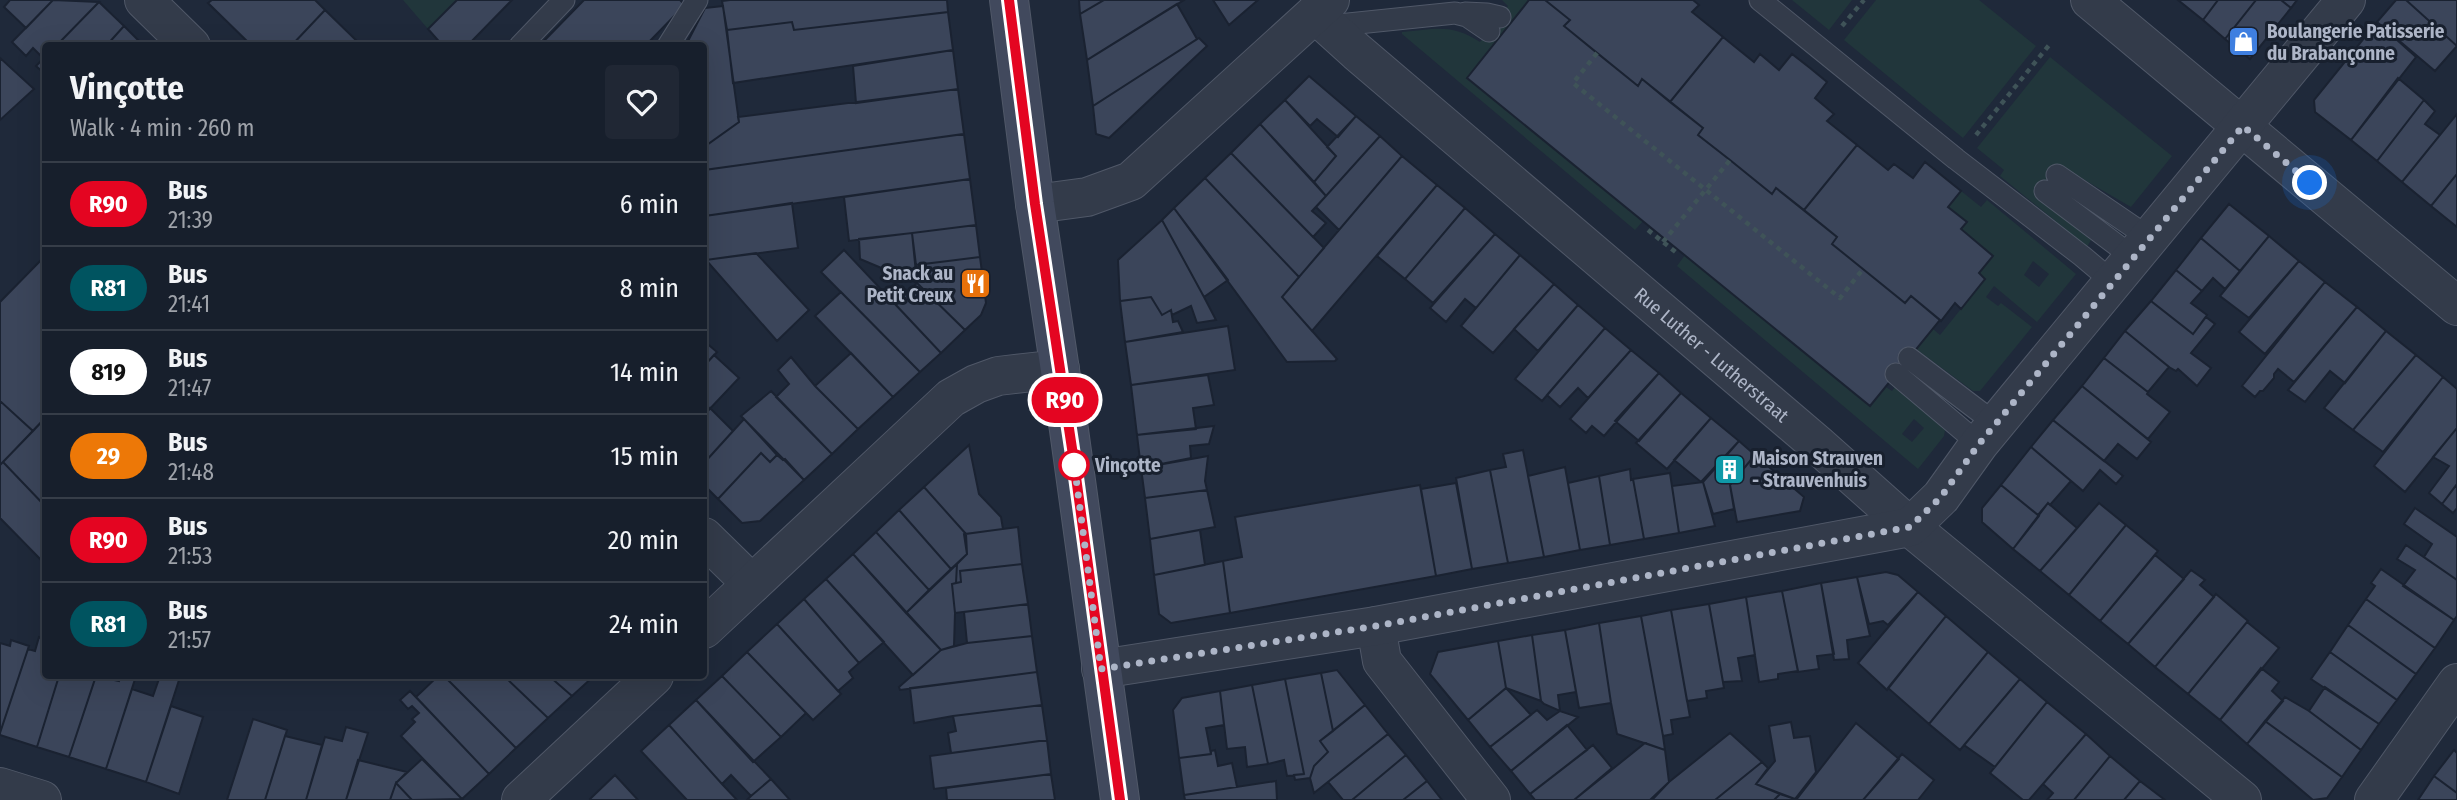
<!DOCTYPE html>
<html lang="en">
<head>
<meta charset="utf-8">
<style>
	body { margin:0; font-family:"Fira Sans Condensed",sans-serif; background:#202734; color:#f1f3f6; height:100vh; display:flex; flex-direction:column; font-size:26px; white-space:nowrap }
	* { box-sizing:border-box; margin:0 }
	p { font-size:23px; color:#9ea2a9 }
	.icon { flex:none; width:38px; height:38px; fill:none; stroke:currentColor; stroke-width:2; stroke-linecap:round; stroke-linejoin:round }
	.map { position:relative; flex:1; overflow:hidden }
	.drawer { position:absolute; left:42px; top:42px; width:665px; height:637px; display:flex; flex-direction:column; background:#171f2c; border-radius:7px; box-shadow:0 7px 28px #0002,0 0 0 2px #363d48 }
	.drawer>* { flex:none }
	.badge { padding:0 14px; border-radius:23px; font-size:24px; line-height:46px }
	.you { position:absolute; width:35px; height:35px; margin:-18px; border:5px solid #fff; border-radius:50%; background:#1a73e8; box-shadow:0 0 0 10px #1a73e833 }
	.map>.badge { position:absolute; translate:-50% -50%; box-shadow:0 0 0 4px #fff }
	.round { display:grid; place-items:center; flex:none; width:74px; height:74px; border-radius:7px; background:#202734 }
	.summary { display:flex; align-items:center; justify-content:space-between; height:119px; padding:0 28px }
	h1 { font-size:33px; font-weight:700; line-height:52px }
	ul { padding:0; list-style:none }
	li { display:flex; align-items:center; gap:21px; height:84px; padding:0 28px; border-top:2px solid #363d48 }
	li div { flex:1 }
	li b { display:block; font-size:26px }
	li em { font-style:normal }
	li .badge { min-width:77px; font-weight:700; text-align:center }
	.map>svg:first-child { display:block }
</style>
</head>
<body>
<div class="map">
<svg width="2457" height="800" viewBox="0 0 2457 800">
	<rect width="100%" height="100%" fill="#1f293a"/>
	<path fill="#21363b" fill-rule="evenodd" d="M403,0h54l-29,29z
		M1502,0h43l395,320 -7,9 7,6 45,-56 -6,-6 14,-17 -32,-27 -13,-22 13,-16 20,16 6,-7 89,74 -39,48 -43,-36 -8,11 12,9 3,-3 31,24 -52,64h-7l-57,-42 -30,38 6,4 3,-4 50,43 -1,6 -26,33 -241,-203 8,-11 -42,-34 -8,9 -233,-196v-2c33,-3 49,-9 78,10l28,-36zM2033,261l16,13 -10,13 -15,-12zM1914,419l10,9 -12,14 -10,-8z
		M1792,0h60l-23,30z
		M1876,0h103l57,46 -73,92 -119,-98z
		M2050,57l122,99 -41,51 -67,-39 -25,31 52,41 -4,7 -87,-71 4,-6 -27,-22z"/>
	<path fill="#3b455a" stroke="#1a2231" stroke-width="2" d="M10,0h43l-27,28 -22,-21z
		M53,0l46,2 -43,44h-10v10l-3,2 -10,-10 -7,8 -14,-14z
		M212,0h103l10,10 -34,36h-39l-44,-43z
		M457,0h55l-45,46h-24l-15,-17z
		M584,0h96l5,5 -40,41h-106z
		M730,0h217l1,12 -154,18 -2,-8 -65,8 -5,-29z
		M1079,0h25l-24,14z
		M1104,0h80l-97,60 -7,-46z
		M1213,0h45l-29,25z
		M1529,0h16l25,20 -6,6 74,60 4,-7 61,49 -5,7 32,25 42,34 4,-6 61,49 -5,7 73,59 6,-7 29,24 -70,86 -403,-328z
		M1545,0h148l6,5 -7,7 31,25 -53,65 -28,-23 -4,7 -41,-33 -33,-27 6,-6z
		M2178,0h40l-15,20z
		M2218,0h38l-31,39 -22,-19z
		M2256,0h25l10,8 -41,51 -25,-20z
		M2281,0h16l-6,8z
		M2396,0h10l51,46 -22,25 -58,-49z
		M2406,0h51v46z
		M99,2l25,24 -18,20h-50z
		M1177,4l20,35 -104,67 -6,-46z
		M723,6l16,116 -35,25v-101h-15l-1,-5 17,-33z
		M325,10l37,36h-71z
		M948,12l5,38 -220,33 -6,-53 65,-8 2,8z
		M2377,22l39,35 -65,83 -36,-28 -1,-12z
		M124,26l20,20h-38z
		M1723,37l31,25 6,-8 19,16 13,-16 18,14 17,14 -12,16 19,16 -7,7 30,24 -53,65 -28,-22 -4,6 -42,-34 -32,-25 5,-7 -33,-26z
		M1199,38l8,8 -98,92 -13,-4 -3,-28z
		M953,50l5,39 -102,14 -3,-37z
		M46,56v19l-10,-9z
		M0,58l34,31 -34,31z
		M1309,76l47,40 -18,21 -21,-18 -7,7 -25,-26z
		M2398,78l26,22 -47,61 -26,-21z
		M958,89l6,45 -260,36v-23l35,-25 -1,-5z
		M1285,100l51,56 -22,26 -54,-58z
		M2424,100l11,11 -10,13 15,11 -38,47 -25,-21z
		M2457,114v60l-26,32 -29,-24z
		M1356,116l24,20 -54,60 -12,-14 22,-26 -9,-9z
		M1260,124l66,72 -14,15 14,12 -13,14 -82,-84z
		M964,134l6,45 -266,37v-46z
		M1380,136l22,20 -63,74 -23,-23z
		M1857,145l31,25 6,-6 19,14 12,-16 36,29 -13,16 19,15 -6,7 32,27 -14,17 6,6 -24,30 -6,-6 -14,18 -30,-25 -6,7 -73,-59 5,-7 -33,-27z
		M1231,153l93,95 -25,29 -94,-99z
		M1402,156l35,29 -125,146 -30,-34z
		M2457,174v53l-26,-21z
		M1205,178l94,99 -17,20 55,62 -2,2 -48,1 -113,-154z
		M970,179l6,46 -127,16 -5,-44z
		M1437,185l28,23 -60,71 -28,-23z
		M792,203l6,45 -92,12 -2,-4v-40z
		M2229,204l40,32 -29,35 -39,-33z
		M1174,208l54,72 -24,17 -42,-77z
		M1465,208l30,26 -62,69 -28,-24z
		M1162,220l42,77 12,23 -19,3 -6,-17 -19,9 -1,-5 -9,5 -11,-18 -31,4 -2,-41z
		M976,225l4,32 -64,8 -4,-32z
		M912,233l5,50 -57,-24 -1,-20z
		M1495,234l25,21 -44,53 -11,-9 -19,23 -16,-14z
		M2269,236l30,25 -50,57 -29,-22z
		M2201,238l39,33 -15,18 -12,-11 -11,13 -26,-21z
		M844,250l97,103 -21,19 -99,-100z
		M756,253l53,57 -32,31 -71,-81z
		M46,255v162l-13,14 -33,-30v-99z
		M1520,255l34,29 -61,69 -32,-27z
		M980,257l6,46 -5,12 -16,15 -48,-47 -1,-18z
		M2299,261l26,21 -60,72 -26,-22z
		M2176,270l26,21 -11,12 16,12 -14,19 -42,-33z
		M2325,282l32,25 -63,75 -16,-13 -4,5v4l-11,13h-3l-5,6 -13,-11z
		M917,283l48,47 -24,23 -46,-49z
		M1554,284l24,21 -40,46 -24,-22z
		M841,292l79,80 -27,25 -78,-81z
		M1151,297l11,18 9,-5 2,12 5,-1 5,11 -58,10 -5,-41z
		M2151,301l42,33 13,-17 9,7 -24,29 20,15 -14,18 -19,-17 -2,2 -7,-4 -44,-36z
		M1578,305l27,23 -63,73 -27,-22z
		M2357,307l29,24 -41,52 -15,-12 -25,31 -17,-12z
		M1228,326l7,44 -104,15 -6,-43z
		M1605,328l26,22 -43,48 -10,-10 -18,19 -13,-12z
		M2125,331l44,36 -21,25 -44,-34z
		M2386,331l30,24 -63,75 -29,-22z
		M704,341l13,11 -13,14z
		M1631,350l28,23 -55,63 -12,-10 -6,7 -16,-14z
		M851,353l42,44 -35,32 -43,-43z
		M714,355l25,23 -35,37v-49z
		M2416,355l27,22 -60,75 -30,-22z
		M791,357l24,29 43,43 -26,25 -56,-57 13,-13 -11,-14z
		M2104,358l44,34 -1,2 23,18 -22,27 -66,-53z
		M1659,373l22,20 -42,48 -24,-20z
		M1208,375l6,30 -21,3 3,21 -59,6 -6,-50z
		M2443,377l14,12v39l-52,64 -31,-26z
		M2082,386l69,56 -14,17 -19,-15 -14,17 -51,-41z
		M771,391l61,63 -28,26 -63,-64z
		M1681,393l30,25 -44,51 -31,-26z
		M0,401l33,30 -33,34z
		M710,408l23,23 -29,32v-48z
		M46,417v90l-43,-45z
		M1711,418l28,23 -38,41 -27,-22z
		M744,419l33,36 -7,7 -9,-9 -43,46 -14,-14v-22z
		M2053,420l70,56 -7,8 -16,-14 -17,21 -52,-44z
		M1214,426l-5,18 -19,2 1,12 -50,10 -4,-33z
		M2457,428v56l-15,20 -13,-11 20,-27 -16,-9z
		M1739,441l16,14 -25,30 4,24 -21,5 -10,-32z
		M969,445l10,49 22,23 2,12 -37,5 -42,-47z
		M2031,447l40,34 -21,24 -2,-2 -10,12 -37,-30z
		M1523,450l21,107 -36,6 -18,-93 16,-3 -3,-13z
		M761,453l9,9 7,-7 6,5 2,-1 19,21 -44,41 -18,2 -24,-24z
		M1755,455l49,42 -4,14 -63,11 -7,-37z
		M1208,456l-3,25 2,9 -62,8 -4,-30z
		M3,462l43,45v58l-46,-47v-53z
		M1565,467l15,83 -36,7 -16,-81z
		M1630,469l1,11 2,-1 11,60 -34,6 -11,-69z
		M1490,470l18,93 -36,6 -16,-91z
		M1670,473l9,60 -35,6 -11,-60z
		M1599,476l11,69 -30,5 -12,-67z
		M1703,482l12,44 -36,7 -7,-47z
		M1456,483l16,86 -36,7 -15,-87z
		M2457,484v24l-4,5 -11,-9z
		M1420,485l16,91 -206,37 -7,-52 19,-4 -7,-40z
		M2001,485l38,31 -26,33 -31,-27v-14z
		M924,487l42,47 1,20 -16,15 -52,-59z
		M1207,490l8,37 -65,12 -5,-41z
		M2048,503l29,25 -37,43 -27,-22z
		M2099,503l27,22 -57,70 -29,-24z
		M2415,508l42,29v43l-33,-23 8,-13 -28,-20z
		M899,510l52,59 -22,21 -53,-58z
		M2126,525l32,26 -58,70 -31,-26z
		M1018,527l4,37 -62,7 1,11 -5,1 1,-19 10,-10 -3,-20z
		M1200,530l5,35 -51,10 -4,-36z
		M876,532l53,58 -23,23 -53,-59z
		M2406,545l51,35v36l-3,4 -51,-34 12,-16 -18,-11z
		M853,554l88,96 -28,25 -87,-96z
		M2155,555l29,24 -56,65 -28,-23z
		M1223,561l7,52 -59,10 -12,-9 -5,-39z
		M957,564l-1,19 -4,1 3,29 -1,33 -13,4 -35,-37z
		M1022,564l6,40 -73,9 -3,-29 9,-2 -1,-11z
		M2381,569l73,51 -19,28 -69,-49 9,-13 -4,-3z
		M2191,570l14,10 -5,5 14,12 -59,70 -27,-23z
		M1886,572l12,3 20,17 -30,33 -5,-4 -14,3 -12,-47z
		M1857,577l13,59 -23,4 2,19 -15,1 -13,-77z
		M826,579l58,63 -25,21 -55,-64z
		M1821,583l13,71 -17,2 2,13 -21,3 -16,-81z
		M1782,591l16,80 -20,3v5l-19,3 -13,-85z
		M1918,592l28,24 -59,74 -29,-27z
		M2216,594l32,27 -60,73 -33,-27z
		M1746,597l9,58 -17,3 4,23 -19,1 -14,-78z
		M804,599l55,64 -10,9 4,6 -15,13 -61,-67z
		M2366,599l69,49 -19,26 -68,-49z
		M1028,604l4,32 -65,7 -3,-31z
		M1709,604l15,84 -18,3 1,7 -20,3 -16,-91z
		M1671,610l19,107 -19,3 2,14 -10,2 -22,-120z
		M1641,616l22,120 2,14 -48,-16 -6,-31 -12,-80z
		M1946,616l42,36 -59,72 -41,-36z
		M2247,622l32,26 -59,72 -32,-26z
		M1599,623l12,80 -32,5 -14,-78z
		M777,624l64,70 -28,26 -66,-68z
		M2348,625l68,49 -19,26 -67,-48z
		M1565,630l11,62 -18,3 2,16 -16,-7 -3,-3 -9,-66z
		M1532,635l9,66 -35,-13 -8,-47z
		M1032,636l5,36 -137,18 -1,-3 42,-37 26,-7z
		M39,637l7,2v37h13l-22,71 -37,-12v-2l28,-84 7,2z
		M11,640l18,6 -29,87v-90l10,3z
		M1498,641l8,47 -38,32 -38,-46 8,-22z
		M747,652l59,61 -25,24 -59,-61z
		M1988,652l32,27 -60,71 -31,-26z
		M2330,652l67,48 -18,24 -68,-45z
		M2261,668l18,14 -7,9 11,10 -36,43 -27,-24z
		M1337,670l28,35 -32,26 -12,-58z
		M1037,672l5,33 -89,11 -39,7 -4,-35z
		M1321,673l12,58 -13,10 8,11 -14,14 -4,12 -15,2 -1,-5 10,-1 -19,-95z
		M59,676h37l-27,81 -32,-10z
		M96,676l23,5 2,-5h15l-30,93 -37,-12z
		M160,676l20,1 -34,105 -40,-13 26,-80 21,7z
		M438,676h6l72,72 -27,26 -73,-77z
		M444,676h60l44,42 -32,30z
		M504,676h45l23,20 -24,22z
		M549,676h45l-22,20z
		M722,676l59,61 -28,25 -57,-62z
		M1285,679l19,95 -17,2 -3,-16 -16,4 -16,-79z
		M2020,679l27,23 -52,65 -31,-22z
		M1252,685l16,79 -21,3 -2,-20 -18,2 -7,-58z
		M2325,687l54,37 -18,26 -52,-39z
		M1506,688l25,27 -41,32 -22,-27z
		M410,691l79,83 -27,25 -61,-63 14,-14 -3,-3 7,-6 -7,-7 -4,3 -8,-9z
		M1220,691l4,34 -18,3 5,26 -32,4 -6,-48 9,-12z
		M2285,697l24,14 52,39 -19,27 -77,-56z
		M696,700l75,79 -20,17 -20,-21 -9,9 -53,-59z
		M2047,702l39,32 -57,66h-6l-33,-27z
		M1042,705l5,35 -96,13 -3,-20 8,-2 -3,-15z
		M1365,705l23,29 -74,59 -4,-15 4,-12 14,-14 -8,-11z
		M171,706l32,11 -24,77 -33,-12z
		M1537,710l10,10 13,-9 18,6 -67,54 -21,-24z
		M253,719l34,11 -22,70h-38z
		M2265,721l77,56 -15,21 -14,2 -66,-56z
		M1791,722l3,16 16,-2 6,36 -21,27 -39,-15 19,-23 -6,-35z
		M1856,723l43,36 -36,41h-67z
		M669,725l53,59 15,16h-50l-46,-49z
		M1567,725l20,25 -57,44 -19,-23z
		M346,727l22,6 -22,67h-40l19,-63 17,4z
		M1730,733l32,29 -47,38h-63l17,-18z
		M1388,734l18,21 -54,45h-9l-15,-18z
		M2086,734l24,22 -36,44h-27l6,-7 -10,-9z
		M285,736l37,9 -16,55h-41z
		M1047,740l4,34 -117,15 -4,-33z
		M1645,743l20,7 4,32 -19,18h-76z
		M1593,745l19,23 -38,32h-39l-5,-6z
		M1215,750l3,16 14,-3 5,24 -53,8 -5,-37 32,-4v-3z
		M2454,750l3,3v40l-23,-17z
		M1902,754l32,26 -16,20h-55z
		M1406,755l21,26 -24,19h-51z
		M2110,756l30,25 -16,19h-50z
		M422,759l40,40 -50,1 -16,-17z
		M358,760l49,12 -11,11 -6,17h-44z
		M1762,762l6,6 -12,16 24,10 -6,6h-59z
		M1051,774l4,26h-108l-1,-12z
		M615,775l23,25h-47l-1,-1z
		M2434,776l23,17v7h-39z
		M771,779l19,21h-43l4,-4z
		M1276,781l1,19h-92l-1,-5z
		M1427,781l15,19h-39z
		M2140,781l25,19h-41z
		M396,783l16,17h-22z
		M1780,794l15,5 1,1h-22z"/>
	<g fill="none" stroke-linecap="round" stroke-linejoin="round">
		<defs>
			<path id="service" d="M1760,0l196,159 126,97 32,27
				M1465,13l22,1 13,3
				M1329,26l126,-13 12,3 22,15
				M520,46l44,-46
				M668,46l29,-46
				M2057,175l94,64
				M2045,191l89,67
				M1909,358l87,66
				M1896,374l83,70"/>
			<g id="minor">
				<path d="M144,0l47,46"/>
				<path d="M2090,0l367,306"/>
				<path id="s1" d="M1315,14l42,38 461,393 92,82 332,273"/>
				<path d="M704,537l48,47"/>
				<path d="M1376,626l6,35 109,139"/>
				<path d="M1101,669l275,-43 534,-99 31,-30 38,-53 367,-444"/>
				<path d="M0,787l42,13"/>
				<path d="M2374,800l83,-117"/>
			</g>
			<path id="tertiary" d="M1035,204l52,-7 44,-16 199,-181
				M704,629l247,-231 25,-14 22,-8 62,-7
				M521,800l133,-124"/>
			<path id="secondary" d="M1009,0l26,204 34,226 51,370"/>
		</defs>
		<use href="#service" stroke="#505868" stroke-width="23"/>
		<use href="#minor" stroke="#505868" stroke-width="40"/>
		<use href="#tertiary" stroke="#505868" stroke-width="40"/>
		<use href="#secondary" stroke="#505868" stroke-width="40"/>
		<path stroke="#3f5358" stroke-width="4.5" stroke-dasharray="5 5" stroke-linecap="butt" d="M1842,26l22,-26
			M1597,53l-24,30 267,215 23,-29
			M1976,135l74,-91
			M1648,230l30,24
			M1663,242l67,-82"/>
		<use href="#service" stroke="#333b4a" stroke-width="21"/>
		<use href="#minor" stroke="#333b4a" stroke-width="38"/>
		<use href="#tertiary" stroke="#333b4a" stroke-width="38"/>
		<use href="#secondary" stroke="#41495d" stroke-width="38"/>
	</g>
	<g fill="none" stroke-linecap="round" stroke-linejoin="round">
		<defs>
			<path id="line" d="M1009,0l26,204 38,251 47,345"/>
		</defs>
		<use href="#line" stroke="#fff" stroke-width="16"/>
		<use href="#line" stroke="#e40521" stroke-width="10"/>
		<path stroke="#adb5c7" stroke-width="7" stroke-dasharray="0 12.6" d="M1074,465l-1,-10 28,214 275,-43 534,-99 31,-30 38,-53 264,-318 67,57"/>
	</g>
	<defs>
		<symbol id="shop-square" viewBox="-11 -11 22 22"><rect x="-9" y="-9" width="18" height="18" rx="4" fill="#3f7fe0" stroke="#18202e"/><path d="M-5-2.5h2.3a2.7 3.5 0 0 1 5.4 0H5L5.5 6h-11ZM-1.5-2.5h3a1.5 2.3 0 0 0-3 0Z" fill="#fff"/></symbol>
		<symbol id="restaurant-square" viewBox="-11 -11 22 22"><rect x="-9" y="-9" width="18" height="18" rx="4" fill="#e8710a" stroke="#18202e"/><path d="M-5-6h1v4h1v-4h1v4h1v-4h1v5L-1.5 .5V6h-2V.5L-5-1ZM5-6V6H3V1.5H1.5Q1.5-4 5-6Z" fill="#fff"/></symbol>
		<symbol id="building-square" viewBox="-11 -11 22 22"><rect x="-9" y="-9" width="18" height="18" rx="4" fill="#0f9aa8" stroke="#18202e"/><path d="M-4-6H4V6H1V3H-1V6H-4ZM-2.5-4.3h1.7v1.8h-1.7ZM.8-4.3h1.7v1.8H.8ZM-2.5-1h1.7V.8h-1.7ZM.8-1h1.7V.8H.8Z" fill="#fff"/></symbol>
	</defs>
	<g fill-rule="evenodd">
		<use href="#shop-square" x="2226" y="24" width="35" height="35"/>
		<use href="#restaurant-square" x="958" y="266" width="35" height="35"/>
		<use href="#building-square" x="1712" y="452" width="35" height="35"/>
	</g>
	<circle fill="#fff" stroke="#e40521" stroke-width="3.5" cx="1074" cy="465" r="14"/>
	<g text-anchor="middle" stroke-width="6" stroke-linejoin="round" paint-order="stroke">
		<g font-size="19" font-weight="bold" fill="#adb5c7" stroke="#18202e" text-anchor="start">
			<text x="2267" y="38">Boulangerie Patisserie<tspan x="2267" dy="22">du Brabançonne</tspan></text>
			<text x="953" y="280" text-anchor="end">Snack au<tspan x="953" dy="22">Petit Creux</tspan></text>
			<text x="1752" y="465">Maison Strauven<tspan x="1752" dy="22">- Strauvenhuis</tspan></text>
		</g>
		<g font-size="19" fill="#adb5c7" stroke="#18202e">
			<text dy="7" stroke="none"><textPath href="#s1" startOffset="523">Rue Luther - Lutherstraat</textPath></text>
		</g>
		<g font-size="19" font-weight="bold" fill="#adb5c7" stroke="#18202e" text-anchor="start">
			<text x="1095" y="472">Vinçotte</text>
		</g>
	</g>
</svg>
<div class="you" style="left:2310px;top:183px"></div>
<b class="badge" style="left:1065px;top:400px;background:#e40521;color:#fff">R90</b>
<section class="drawer">
<div class="summary"><div><h1>Vinçotte</h1><p>Walk · 4 min · 260 m</p></div><a class="round"><svg class="icon" aria-label="heart" viewBox="0 0 24 24"><path d="M12 20l-8-8c-3-5 5-10 8-4 3-6 11-1 8 4z"/></svg></a></div>
<ul>
<li><span class="badge" style="background:#e40521;color:#fff">R90</span><div><b>Bus</b><p>21:39</p></div><em>6 min</em></li>
<li><span class="badge" style="background:#005460;color:#fff">R81</span><div><b>Bus</b><p>21:41</p></div><em>8 min</em></li>
<li><span class="badge" style="background:#fff;color:#111">819</span><div><b>Bus</b><p>21:47</p></div><em>14 min</em></li>
<li><span class="badge" style="background:#ed7807;color:#fff">29</span><div><b>Bus</b><p>21:48</p></div><em>15 min</em></li>
<li><span class="badge" style="background:#e40521;color:#fff">R90</span><div><b>Bus</b><p>21:53</p></div><em>20 min</em></li>
<li><span class="badge" style="background:#005460;color:#fff">R81</span><div><b>Bus</b><p>21:57</p></div><em>24 min</em></li>
</ul>
</section>
</div>
</body>
</html>
